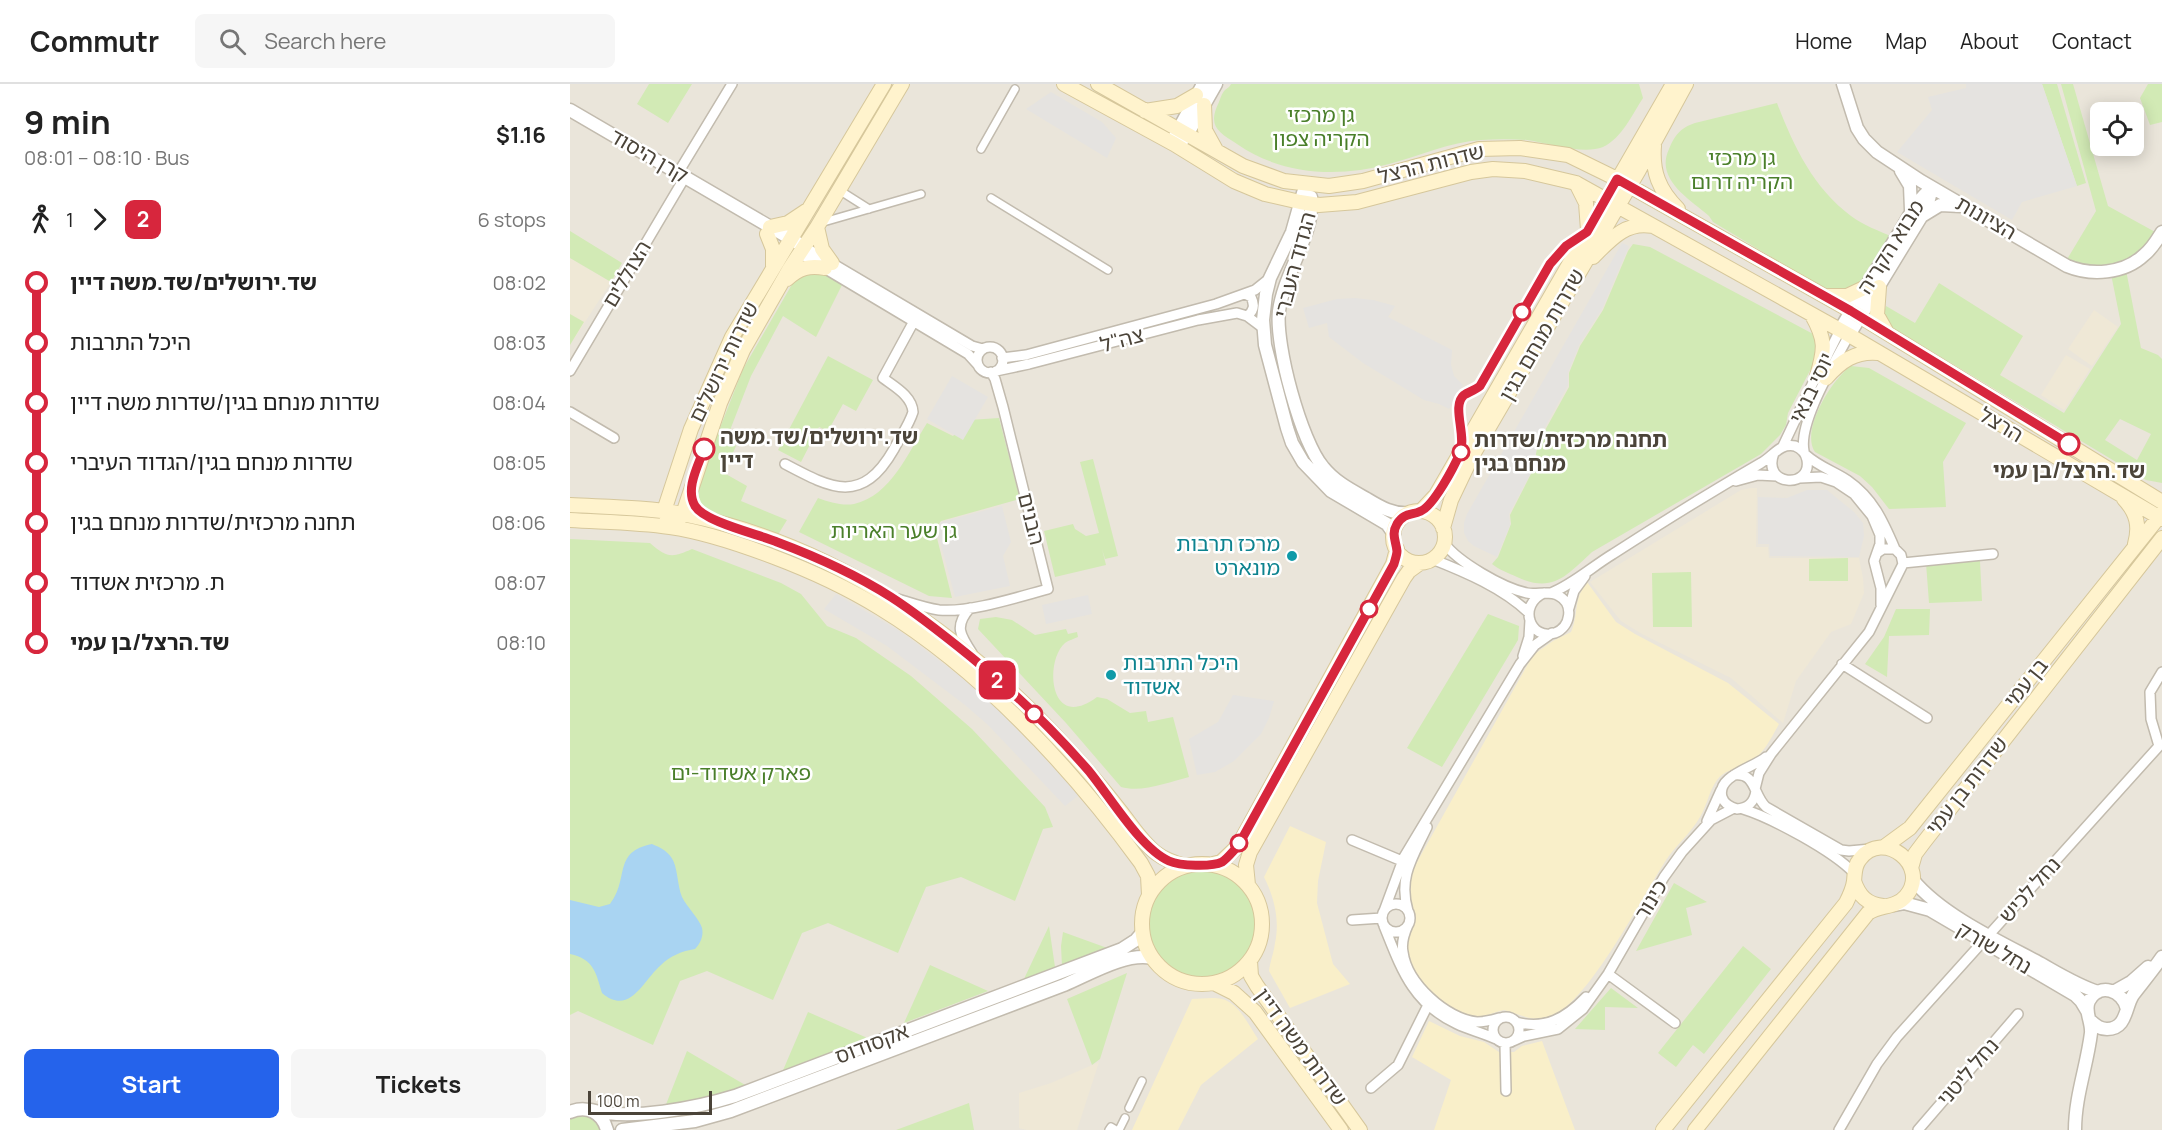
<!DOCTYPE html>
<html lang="en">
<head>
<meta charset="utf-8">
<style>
	body { margin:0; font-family:Manrope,"Noto Sans Hebrew",sans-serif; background:#f6f6f6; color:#222; height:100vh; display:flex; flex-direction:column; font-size:22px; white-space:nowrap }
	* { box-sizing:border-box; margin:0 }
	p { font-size:20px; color:#767676 }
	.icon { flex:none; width:33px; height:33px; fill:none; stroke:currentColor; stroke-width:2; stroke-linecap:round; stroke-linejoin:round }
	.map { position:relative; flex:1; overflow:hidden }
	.sheet { display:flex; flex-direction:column; background:#fff; width:570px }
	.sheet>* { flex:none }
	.badge { padding:0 12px; border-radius:9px; font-size:21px; line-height:39px }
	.tools { position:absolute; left:1520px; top:18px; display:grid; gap:12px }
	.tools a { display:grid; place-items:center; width:54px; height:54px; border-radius:9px; background:#fff; box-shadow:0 3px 15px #0003; font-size:30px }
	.scale { position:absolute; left:18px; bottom:15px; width:124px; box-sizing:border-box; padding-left:6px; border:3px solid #4b4439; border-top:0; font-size:16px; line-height:21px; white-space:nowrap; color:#4b4439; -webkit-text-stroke:4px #fff; paint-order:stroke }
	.map>.badge { position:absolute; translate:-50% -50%; box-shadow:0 0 0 3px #fff }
	.legs { display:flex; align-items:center; gap:9px; height:66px; padding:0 24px; font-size:20px }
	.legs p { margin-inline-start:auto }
	.headline { display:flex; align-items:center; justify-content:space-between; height:102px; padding:0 24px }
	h1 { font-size:33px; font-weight:700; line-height:45px }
	.action { display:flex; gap:12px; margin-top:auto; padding:12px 24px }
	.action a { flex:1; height:69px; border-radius:9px; background:#2563eb; color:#fff; font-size:24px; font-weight:700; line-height:69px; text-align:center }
	.action a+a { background:#f6f6f6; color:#222 }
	ul { padding:0 24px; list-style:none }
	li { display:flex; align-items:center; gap:21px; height:60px; font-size:22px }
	li i { display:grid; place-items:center; width:9px; height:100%; margin:0 8px; background:currentColor }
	li i::after { content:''; width:15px; height:15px; margin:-8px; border:4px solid; border-radius:50%; background:#fff }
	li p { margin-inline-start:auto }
	li:first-child i { background:linear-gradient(#0000 50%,currentColor 0) }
	li:last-child i { background:linear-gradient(currentColor 50%,#0000 0) }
	header { display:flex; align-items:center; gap:36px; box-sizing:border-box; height:84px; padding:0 30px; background:#fff; border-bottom:2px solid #e0e0e0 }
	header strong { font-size:28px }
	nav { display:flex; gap:33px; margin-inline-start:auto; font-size:21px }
	.search { width:420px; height:54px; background:#f6f6f6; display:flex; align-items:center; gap:15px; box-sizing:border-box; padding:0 21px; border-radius:9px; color:#767676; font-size:22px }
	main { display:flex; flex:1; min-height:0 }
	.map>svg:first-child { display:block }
</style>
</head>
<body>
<header>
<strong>Commutr</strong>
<div class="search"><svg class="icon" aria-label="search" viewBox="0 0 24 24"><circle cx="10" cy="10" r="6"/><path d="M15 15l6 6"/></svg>Search here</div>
<nav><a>Home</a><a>Map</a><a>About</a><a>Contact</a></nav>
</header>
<main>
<section class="sheet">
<div class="headline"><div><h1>9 min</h1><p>08:01 – 08:10 · Bus</p></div><b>$1.16</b></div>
<div class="legs"><svg class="icon" aria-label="walk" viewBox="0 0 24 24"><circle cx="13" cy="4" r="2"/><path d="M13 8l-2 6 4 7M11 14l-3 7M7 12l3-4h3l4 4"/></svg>1<svg class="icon" aria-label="forward" viewBox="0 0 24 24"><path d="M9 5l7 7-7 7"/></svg><b class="badge" style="background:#d7263d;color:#fff">2</b><p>6 stops</p></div>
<ul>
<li><i style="color:#d7263d"></i><b>שד.ירושלים/שד.משה דיין</b><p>08:02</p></li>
<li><i style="color:#d7263d"></i><span>היכל התרבות</span><p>08:03</p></li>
<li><i style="color:#d7263d"></i><span>שדרות מנחם בגין/שדרות משה דיין</span><p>08:04</p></li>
<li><i style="color:#d7263d"></i><span>שדרות מנחם בגין/הגדוד העיברי</span><p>08:05</p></li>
<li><i style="color:#d7263d"></i><span>תחנה מרכזית/שדרות מנחם בגין</span><p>08:06</p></li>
<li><i style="color:#d7263d"></i><span>ת. מרכזית אשדוד</span><p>08:07</p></li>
<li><i style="color:#d7263d"></i><b>שד.הרצל/בן עמי</b><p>08:10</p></li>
</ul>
<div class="action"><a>Start</a><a>Tickets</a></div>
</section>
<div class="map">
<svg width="1592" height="1046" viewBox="0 0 1592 1046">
	<rect width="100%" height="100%" fill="#f6f3ec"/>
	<path fill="#eae5da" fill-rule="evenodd" d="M0,0h1592v1046h-1592zM1530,28h33v34h-33z"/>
	<path fill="#efe8d6" d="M0,174l41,24 -41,63z
		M1524,226l24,17 -26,39 -24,-17z
		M1496,271l24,14 -26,41 -23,-15z
		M1181,404h6l-1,59h12l1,11h90l4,20 1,15 -13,31 -20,8 -35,49 -13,42 -52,-45 -89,-44 -21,-13 -31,-39 151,-92z
		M529,978l-22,68h-50l-8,-2v-35l32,-10z"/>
	<path fill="#d2eab5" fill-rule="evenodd" d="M79,0h43l-24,39 -31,-19z
		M661,0h408l4,14c-11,17 -21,40 -40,49 -20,8 -55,-4 -76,-7 -15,-1 -31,-1 -46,0 -31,2 -62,16 -92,24 -51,14 -108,11 -152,-20 -19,-12 -30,-18 -18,-42 1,-3 3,-9 6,-12 2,-2 5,-3 6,-6z
		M1472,0h15l29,99 -9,3z
		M1491,0h12l35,122 49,27 -13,18 -13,9 -35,8 -30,-7 30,-50z
		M1578,0h14v38l-12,3 -10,-27z
		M1207,19c16,42 36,85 74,113 12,9 28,15 42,21l-30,46 -9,6 -26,2 -115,-69 -4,-6c-21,-18 -54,-37 -40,-67 6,-14 11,-21 26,-26z
		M0,147l52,32 -11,19 -41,-24z
		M1063,160l17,3 165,88 3,20 -30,58 -2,12 -6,10 -19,19 -169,98c-25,23 -39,42 -75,25 -8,-4 -18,-7 -25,-13l6,-7 13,-33 -1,-9 23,-45 5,-27 31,-56v-14l11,-27 23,-36 25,-59z
		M1556,186l15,78 17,7 4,4v124l-16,-3 -265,-159 5,-15 29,17 24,-40 84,53 -23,39 64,38 57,-89 -10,-50zM1550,335l31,15 -14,26 -32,-20z
		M250,187l23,12 -27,54 -33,-21 -32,60 -24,62 9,8 -12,27 23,13 -6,15 46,19 -11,18 -66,-24 -10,-8 -3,-10 19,-58 27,-69 55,-95z
		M0,230l14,8 -14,23z
		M258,272l45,24 -17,31 -13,-7 -15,27 -9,-4 -18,35 -23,-12z
		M1281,282l18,2 97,55 -23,39 3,45 -57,2 -17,-22 -12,-11 -45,-24c-15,-22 17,-73 36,-86z
		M429,334l21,81 -79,22 -6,9 17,68 -23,-2 -130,-64 19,-34c11,4 24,8 36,6 37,-8 55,-53 73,-81l26,13 16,-16z
		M523,375l25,97 -13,3 -3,-10 4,16 -51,12 -11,-46 29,-7 2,5 11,7 13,-3 -19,-71z
		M0,455l80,4c17,15 22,15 42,6l89,34 20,11 26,32 29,12 55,38 61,53 73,78 8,20 -10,2 -28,72 -54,-24 -35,10 -28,66 -70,-30 -26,10 -29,67 -66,-29 -27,10 -27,64 -75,-34 -8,4z
		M1278,474v23h-39v-22z
		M1410,477l2,40 -53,2 -3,-40z
		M1121,488l1,55h-39l-1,-54z
		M1326,525h34l-1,26 -40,1 -2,41 -22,-13 19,-27z
		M918,530l31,12 -1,14 -76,127 -35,-19z
		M426,533l16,3 23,15 31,-6 2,5 9,-2 1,5c-4,2 -9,3 -13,6 -21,18 -16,90 32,54l10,2 23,14 16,-2 2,11 25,-5 16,60c-20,5 -47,16 -68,10l-55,-64 -88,-94 2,-10z
		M578 841a54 54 0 1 1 108 0a54 54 0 1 1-108 0Z
		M1104,799l33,19 -21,6 6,27 -56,16z
		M479,842l6,41 -32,14z
		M493,848l47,17 -48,17 -1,-20z
		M1173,862l28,23 -67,85 -11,-9 -17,22 -18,-14z
		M360,881l58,26 -84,32z
		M557,889l-27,86 -8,6 -25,-66z
		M1041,904l27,20 -33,-1v23l-30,-1z
		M238,928l64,28 -91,35z
		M117,967l60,35 -35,14 -47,7z
		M399,1019l5,27h-78z
		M6,1030l20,4 7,12h-33v-13z"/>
	<path fill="#f9efc9" d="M1017,498l29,40 19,12 93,49 51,41c-9,16 -17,34 -35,41 -9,4 -21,6 -27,15 -8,11 -10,25 -17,37 -9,16 -24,28 -34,43 -24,37 -76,140 -114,156 -17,8 -32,-2 -48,-6 -10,2 -18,7 -27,6 -30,-2 -63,-34 -69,-63 -3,-13 7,-24 6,-36 -1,-9 -7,-18 -6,-28 0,-6 3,-12 4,-18l121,-216 20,-14 18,-9c8,-18 2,-33 16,-50z
		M720,742l36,16 -8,39 -1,22 16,61 17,20 -60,24 -21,-37c1,-9 5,-19 6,-28 5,-23 -1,-46 -11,-66z
		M622,915c9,0 21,-2 30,0 17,4 27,27 36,40l-57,46 -23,45h-46z
		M859,937l31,15 24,6 15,10h15l8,-6 20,-5 33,89h-141l17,-50 -39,-23z"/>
	<path fill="#e5e3e0" d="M1396,0h76l35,102 -55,16 -10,18 -115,-68 35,-42 -4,-13 38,-9z
		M481,8l51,30 14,16 -9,20 -81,-49z
		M1052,159l7,3 -27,63 -23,36 -11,28v12l-30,55 -5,29 -24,45 1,11 -13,32 -23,-11 -6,-5 -4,-8v-10l3,-9z
		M785,214l18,2 22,6 -7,11 64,33 -1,15 3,11 9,9 -14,24 -10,-5 -15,-4 -61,-37 -34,-26 -2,-14 -18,5 -6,-20 34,-9z
		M382,292l36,21 -25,43 -36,-21z
		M1237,406h20l27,22 9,11 1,13 -5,21 -89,-1 -1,-12h-11v-47l29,1z
		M432,422l9,36 -8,14 7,30 -55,11 -18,-67 4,-8z
		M266,510l65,38 65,49 30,26 83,88 -14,11 -77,-81 -23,-20 -78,-59 -63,-37z
		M518,511l4,19 -46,10 -4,-19z
		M663,611l41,6 -5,17 -8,16 -27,27 -19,11 -18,3 -8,-36 29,-17z"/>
	<path fill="#a9d4f2" d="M82,760c7,3 14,6 19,13 7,9 6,28 11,40 5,10 18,23 20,31 2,8 -2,16 -7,21 -13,2 -25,7 -34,16 -17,14 -31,52 -59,28 -6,-20 -8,-34 -32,-39v-54l29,7 11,-3c20,-26 2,-52 42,-60z"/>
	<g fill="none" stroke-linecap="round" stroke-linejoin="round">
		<defs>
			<path id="pedestrian" d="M411,65l34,-60
				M269,106l30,19
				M421,114l117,72
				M250,139l101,-29
				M559,1024l13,-27
				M539,1046l2,-3 5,3
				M549,1046l6,-12"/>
			<path id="minor" d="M108,89l54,-89
				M233,162l169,100 11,3
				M229,169l169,101 10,11
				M675,210l6,3c4,8 3,14 -4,19
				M407 276a13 13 0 1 1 26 0a13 13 0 1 1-26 0Z
				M432,274l24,-3 190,-51 39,-14 15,-12
				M1255,276l15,-30
				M0,287l115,-194
				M426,287l33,-7 169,-44 39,-7 10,3 16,12
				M0,328l44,26
				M1213,362l35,-74
				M1234,367c-6,-29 31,-89 45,-116
				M1236,371c12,11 27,16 41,25 26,18 36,41 48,69
				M215,380c47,25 77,41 109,-15 6,-12 15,-24 19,-37 -1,-16 -18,-25 -30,-34l31,-57
				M1230,394l21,-1 15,5 18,12 18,22 8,19v9l-6,17 7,27v17
				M1166,397l22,-6 19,1
				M874,459c14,19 59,45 83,50 10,2 23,-3 32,3 15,8 12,31 -4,37 -25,8 -38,-28 -11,-40
				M862,475c33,13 71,29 97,54
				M1333,479l90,-9
				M981,509c21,-8 42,-27 62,-39 48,-31 98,-62 148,-91 13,-7 18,-20 34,-17 7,3 11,7 12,14 5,29 -46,27 -33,-7
				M328,515c13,4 27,9 41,11 30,3 79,-13 109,-21l-45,-182 -8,-28 -4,-7
				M400,524c-16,18 -10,27 2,45
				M999,524l5,-17 11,-15
				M953,572l6,-19 1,-17
				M1272,580l85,54
				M1164,691c22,-3 19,20 32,32l75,43 8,1 22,-2
				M1185,705l4,-16 12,-19 98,-122 34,-68 -2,-9 -6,-6h-12l-6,4
				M1186,707c-2,12 -8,17 -19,18 -7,-2 -13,-5 -15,-12 -6,-21 31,-29 44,-40
				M1173,725c29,9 90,42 111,64
				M1137,737l14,-31
				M782,756l50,21
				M812 834a14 14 0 1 1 28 0a14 14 0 1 1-28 0Z
				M814,827l20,-54 116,-193 15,-19 17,-12
				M838,827c-10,-34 5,-54 19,-84
				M782,836l30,-2
				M838,841c-4,9 -7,18 -5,27 4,31 43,67 74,70 7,0 15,-2 22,-4
				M814,842c17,42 28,77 73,98 13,6 26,9 39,15
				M1038,890l67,49
				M923 946a13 13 0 1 1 26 0a13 13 0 1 1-26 0Z
				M946,938c29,8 50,-4 70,-25
				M943,957l11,-5 34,-7 25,-20 25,-35 56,-97 18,-25 29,-32 23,-12
				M935,960l1,47
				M801,1004l27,-23 30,-60
				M1269,1046l38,-66 20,-27 262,-291 -8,-27 -1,-27 12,-20
				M1348,1046l100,-116"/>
			<path id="tertiary" d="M1273,0l14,44 7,11 13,13 44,29 146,85c24,10 57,8 77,-11 8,-6 13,-15 18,-23
				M0,26l233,136
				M605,52l28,-52
				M612,57l5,-6 29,-51
				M1331,87l9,15 1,24
				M738,100l-5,9 -11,39 -22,46 -4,16 -3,26 2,25 22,83 5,15 11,19 28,29 56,33 7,10
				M741,113c4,36 -27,76 -32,114 -4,34 22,130 44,156 12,15 28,23 44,32 13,8 27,16 43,14
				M1352,132l18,-11 21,1
				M1270,246c17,-30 36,-59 54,-89 13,-19 19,-38 38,-53
				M1279,251l72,-118 7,-14 4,-15
				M1343,796c28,34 83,60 123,81 20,11 40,24 62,31
				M1323,821l11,-2 26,7 145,85 6,6 6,10
				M1545,907l16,-9 17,-15
				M1521,937c5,5 9,8 16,8 20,0 18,-22 26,-34 10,-13 20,-25 29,-38
				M21,1026c39,11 105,-2 144,-14l387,-147 14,-9 6,-7
				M0,1028c17,-7 32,0 37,18
				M52,1046l73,-9 36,-10 333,-126c24,-10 62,-33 88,-27
				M1505,1046c0,-34 12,-64 16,-97 1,-11 -7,-22 -2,-32 10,-19 34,-11 38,8"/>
			<path id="secondary" d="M494,0l110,60 60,37 31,13 35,8 19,3 38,-3 114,-30 22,-3 32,2 51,12 273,152 313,184
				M528,0l145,82 41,15 45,5 34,-5 116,-32 41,-1 48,7 49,24 234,132 311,191
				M634,21l1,25 11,20
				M575,27l32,-5 19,-11
				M1084,62c-2,26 5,44 24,63
				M1006,99l10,20 2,27
				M200,143l18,-4 18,-12
				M247,143l5,22 10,14
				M197,150l6,15v17
				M1023,173c17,-17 33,-36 59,-31
				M217,195c12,-11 22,-14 38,-11
				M1309,203l-2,28 9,16
				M1258,212h19l19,-9
				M1242,231c14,25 13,34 5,61
				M1256,294c15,-17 29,-27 52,-25
				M1554,415c13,14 16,27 11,45
				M0,421c37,2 76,2 113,9 151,30 280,120 382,232 20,21 38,43 56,66 11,14 21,30 35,41 9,7 19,10 29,13
				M851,427l15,-16 237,-411
				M823 453a26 26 0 1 1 52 0a26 26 0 1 1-52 0Z
				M98,435l-4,-8 27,-82 41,-92 152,-253
				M109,435l4,-5 37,-111 23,-53 47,-82 27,-41 85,-143
				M0,436c33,2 67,2 100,7 35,5 70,17 104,30 37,14 72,30 106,51 100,61 192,160 261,255l7,13 1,19
				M873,444l8,-28 20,-42 168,-288 47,-86
				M1314,763l26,-19 252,-315
				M572 840a60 60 0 1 1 120 0a60 60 0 1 1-120 0Z
				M643,780l8,-2 17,-16 155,-282 4,-15
				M1341,784l4,-14 9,-12 238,-304
				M1284,797c5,15 13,23 29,25
				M678,801l-2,-20 4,-13 154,-274 5,-7 11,-8
				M680,877l1,15 6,10 103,144
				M646,900l18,9 21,19 86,118
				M1093,1046l183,-227c3,-6 7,-14 8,-22 1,-8 0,-15 6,-22 23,-31 71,7 46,37 -10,12 -26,9 -38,17l-173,217"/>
		</defs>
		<use href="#pedestrian" stroke="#c2bbae" stroke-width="10"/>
		<use href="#minor" stroke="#c2bbae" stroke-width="12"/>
		<use href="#tertiary" stroke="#c2bbae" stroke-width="15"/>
		<use href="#secondary" stroke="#d6c79b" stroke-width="16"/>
		<use href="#pedestrian" stroke="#fff" stroke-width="7"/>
		<use href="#minor" stroke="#fff" stroke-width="9"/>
		<use href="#tertiary" stroke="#fff" stroke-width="12"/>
		<use href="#secondary" stroke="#fff3cd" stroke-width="14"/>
	</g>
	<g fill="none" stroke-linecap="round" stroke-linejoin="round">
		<defs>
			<path id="line-1" d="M134,365c-6,17 -19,40 -9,57 10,16 63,28 82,36 40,15 78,32 114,55 28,18 54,39 80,60 42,34 81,72 117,113 21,25 52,78 81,91 11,5 43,6 53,1 6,-4 11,-11 16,-16l156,-282c1,-4 3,-9 3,-13 -1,-10 -6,-17 0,-27 8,-12 14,-8 24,-13 13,-6 33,-44 39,-58 7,-18 -9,-47 4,-58 5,-3 11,-5 16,-9l70,-122 16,-18 21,-14 30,-53 234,132 218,133"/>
		</defs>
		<use href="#line-1" stroke="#fff" stroke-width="14"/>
		<use href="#line-1" stroke="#d7263d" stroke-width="9"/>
	</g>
	<g fill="#fff" stroke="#d7263d" stroke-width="3">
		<circle cx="952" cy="228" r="8"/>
		<circle cx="1499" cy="360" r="10"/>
		<circle cx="134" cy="365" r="10"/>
		<circle cx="891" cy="368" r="8"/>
		<circle cx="799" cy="525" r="8"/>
		<circle cx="464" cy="630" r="8"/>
		<circle cx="669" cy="759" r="8"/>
	</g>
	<g fill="#0f9aa8" stroke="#fff" stroke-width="2">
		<circle cx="722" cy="472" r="6"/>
		<circle cx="541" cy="591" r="6"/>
	</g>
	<g text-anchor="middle" stroke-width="5" stroke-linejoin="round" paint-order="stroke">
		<g font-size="21" fill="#4a7f2a" stroke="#fff">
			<text x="751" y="38">גן מרכזי<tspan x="751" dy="24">הקריה צפון</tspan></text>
			<text x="1172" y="81">גן מרכזי<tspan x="1172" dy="24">הקריה דרום</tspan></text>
			<text x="324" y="454">גן שער האריות</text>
			<text x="171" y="696">פארק אשדוד-ים</text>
		</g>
		<g font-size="21" fill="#4b4439" stroke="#fff">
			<text transform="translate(79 72) rotate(30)" y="7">קרן היסוד</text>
			<text transform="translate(861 80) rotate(-14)" y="7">שדרות הרצל</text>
			<text transform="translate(1416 134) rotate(30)" y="7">הציונות</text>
			<text transform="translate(1321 163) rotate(-58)" y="7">מבוא הקריה</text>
			<text transform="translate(725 181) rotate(-75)" y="7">הגדוד העברי</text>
			<text transform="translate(57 190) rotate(-59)" y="7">הצוללים</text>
			<text transform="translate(972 251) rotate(-60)" y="7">שדרות מנחם בגין</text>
			<text transform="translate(552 256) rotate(-15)" y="7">צה"ל</text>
			<text transform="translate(154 278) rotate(-64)" y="7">שדרות ירושלים</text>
			<text transform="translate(1242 304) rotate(-64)" y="7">יוסי בנאי</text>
			<text transform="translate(1431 341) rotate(31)" y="7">הרצל</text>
			<text transform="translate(461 435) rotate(76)" y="7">הבנים</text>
			<text transform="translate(1456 599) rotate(-51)" y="7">בן עמי</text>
			<text transform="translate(1397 702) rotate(-52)" y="7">שדרות בן עמי</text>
			<text transform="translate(1460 806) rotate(-48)" y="7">נחל לכיש</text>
			<text transform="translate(1081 816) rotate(-59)" y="7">כינור</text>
			<text transform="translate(1424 864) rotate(30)" y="7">נחל שורק</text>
			<text transform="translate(302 960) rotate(-21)" y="7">אקסודוס</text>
			<text transform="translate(731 963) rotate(54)" y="7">שדרות משה דיין</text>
			<text transform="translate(1398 988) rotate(-49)" y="7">נחל ליטני</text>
		</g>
		<g font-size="21" font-weight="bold" fill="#4b4439" stroke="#fff" text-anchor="start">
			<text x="150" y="360">שד.ירושלים/שד.משה<tspan x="150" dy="24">דיין</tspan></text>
			<text x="904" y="363">תחנה מרכזית/שדרות<tspan x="904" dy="24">מנחם בגין</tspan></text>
			<text x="1499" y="394" text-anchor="middle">שד.הרצל/בן עמי</text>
		</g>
		<g font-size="21" fill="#0d838f" stroke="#fff" text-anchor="end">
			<text x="710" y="467">מרכז תרבות<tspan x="710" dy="24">מונארט</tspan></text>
			<text x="553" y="586" text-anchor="start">היכל התרבות<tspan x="553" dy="24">אשדוד</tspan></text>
		</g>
	</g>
</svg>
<div class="tools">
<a><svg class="icon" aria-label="locate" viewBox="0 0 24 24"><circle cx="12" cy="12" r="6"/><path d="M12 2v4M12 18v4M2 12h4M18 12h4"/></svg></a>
</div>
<div class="scale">100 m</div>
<b class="badge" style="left:427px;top:596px;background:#d7263d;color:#fff">2</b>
</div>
</main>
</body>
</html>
